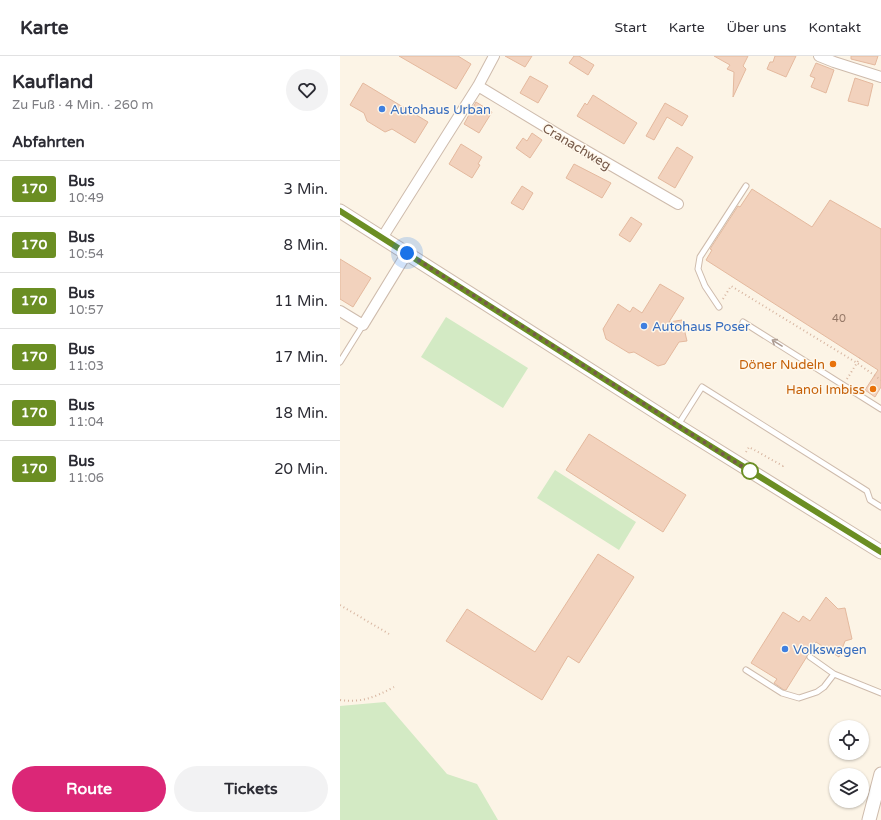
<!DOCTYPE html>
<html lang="de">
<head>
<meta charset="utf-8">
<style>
	body { margin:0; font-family:"Varela Round",sans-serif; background:#f2f2f3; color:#2b2b33; height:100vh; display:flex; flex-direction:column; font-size:15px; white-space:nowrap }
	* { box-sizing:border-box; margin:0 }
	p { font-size:13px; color:#7c7c81 }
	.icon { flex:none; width:22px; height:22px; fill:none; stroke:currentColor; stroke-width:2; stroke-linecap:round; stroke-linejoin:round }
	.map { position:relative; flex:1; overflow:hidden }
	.panel { display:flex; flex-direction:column; background:#fff; width:340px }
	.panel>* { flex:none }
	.badge { padding:0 8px; border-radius:3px; font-size:14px; line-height:26px }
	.buttons { position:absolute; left:489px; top:664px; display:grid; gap:8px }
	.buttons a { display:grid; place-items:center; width:40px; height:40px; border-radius:50%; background:#fff; box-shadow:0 1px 3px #0004; font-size:20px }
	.you { position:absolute; width:20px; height:20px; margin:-10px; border:3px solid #fff; border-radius:50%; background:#1a73e8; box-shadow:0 0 0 6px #1a73e833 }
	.map>.badge { position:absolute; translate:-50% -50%; box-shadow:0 0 0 2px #fff }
	h2 { padding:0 12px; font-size:15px; line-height:36px }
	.round { display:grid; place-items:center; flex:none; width:42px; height:42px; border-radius:21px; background:#f2f2f3 }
	.headline { display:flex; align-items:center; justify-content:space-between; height:68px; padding:0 12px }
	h1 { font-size:19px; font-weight:700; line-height:30px }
	.action { display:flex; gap:8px; margin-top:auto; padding:8px 12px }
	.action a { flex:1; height:46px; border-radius:24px; background:#db2777; color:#fff; font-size:16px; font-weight:700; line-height:46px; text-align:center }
	.action a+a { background:#f2f2f3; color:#2b2b33 }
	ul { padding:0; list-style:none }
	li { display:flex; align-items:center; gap:12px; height:56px; padding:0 12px; border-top:1px solid #e1e1e2 }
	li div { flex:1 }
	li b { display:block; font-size:15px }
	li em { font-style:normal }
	li .badge { min-width:44px; font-weight:700; text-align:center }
	header { display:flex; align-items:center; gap:24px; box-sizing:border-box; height:56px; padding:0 20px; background:#fff; border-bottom:1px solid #e1e1e2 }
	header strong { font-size:19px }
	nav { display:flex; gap:22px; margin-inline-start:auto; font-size:14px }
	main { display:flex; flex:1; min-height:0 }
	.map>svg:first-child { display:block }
</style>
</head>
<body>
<header>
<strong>Karte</strong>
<nav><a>Start</a><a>Karte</a><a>Über uns</a><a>Kontakt</a></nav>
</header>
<main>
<section class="panel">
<div class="headline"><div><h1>Kaufland</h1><p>Zu Fuß · 4 Min. · 260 m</p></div><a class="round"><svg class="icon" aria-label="heart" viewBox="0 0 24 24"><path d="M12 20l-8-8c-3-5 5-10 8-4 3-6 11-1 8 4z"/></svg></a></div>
<h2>Abfahrten</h2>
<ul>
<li><span class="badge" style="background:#6b8e23;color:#fff">170</span><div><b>Bus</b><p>10:49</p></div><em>3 Min.</em></li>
<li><span class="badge" style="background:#6b8e23;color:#fff">170</span><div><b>Bus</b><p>10:54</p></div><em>8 Min.</em></li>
<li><span class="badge" style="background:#6b8e23;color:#fff">170</span><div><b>Bus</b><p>10:57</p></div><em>11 Min.</em></li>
<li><span class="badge" style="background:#6b8e23;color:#fff">170</span><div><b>Bus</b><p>11:03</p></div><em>17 Min.</em></li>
<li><span class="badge" style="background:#6b8e23;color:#fff">170</span><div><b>Bus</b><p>11:04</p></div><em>18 Min.</em></li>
<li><span class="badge" style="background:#6b8e23;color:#fff">170</span><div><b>Bus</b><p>11:06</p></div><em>20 Min.</em></li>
</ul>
<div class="action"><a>Route</a><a>Tickets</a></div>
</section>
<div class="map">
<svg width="541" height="764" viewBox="0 0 541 764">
	<rect width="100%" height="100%" fill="#fcf4e6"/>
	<path fill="#d3eac4" d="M106,261l82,51 -25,40 -82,-51z
		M215,414l81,52 -17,28 -82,-52z
		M45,646l62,72 30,10 21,36h-158v-114z"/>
	<path fill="#f2d2bd" stroke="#e4b99e" d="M59,0h59l13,8 -15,25z
		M165,0h27l-7,11z
		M234,0h5l15,9 -6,10 -19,-12z
		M374,0h34l-5,10 3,3 -13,28 1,-25 -7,-3 3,-4z
		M435,0h21l-10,21 -19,-8 3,-7h3z
		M511,0h27l-3,9 -24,-6z
		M476,7l18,7 -8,23 -15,-6 4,-9 -5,-2z
		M190,20l18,10 -10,17 -18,-10z
		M515,22l18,6 -5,22 -20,-5z
		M23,27l65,39 -13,21 -23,-14 -7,3 -18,-11 -3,-8 -14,-8z
		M253,39l44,28 -13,21 -47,-28 8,-13 2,2z
		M136,46l16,10 -13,21 -15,-9z
		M325,47l23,13 -6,10 -15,-9 -13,23 -8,-4z
		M192,77l10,7 -12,18 -14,-10 7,-10 4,3z
		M121,88l21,13 -4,7 2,1 -8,13 -23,-14z
		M337,91l16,10 -18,31 -17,-10z
		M234,108l37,19 -9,15 -36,-20z
		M182,130l11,7 -10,17 -12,-7z
		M412,133l60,38 18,-27 51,29v158l-6,10 -10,-7 13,-20 -172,-110 6,-10 -2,-1 28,-43 2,1z
		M291,161l11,7 -12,18 -11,-7z
		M0,203l31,19 -18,29 -13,-8z
		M320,228l24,14 -15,24 13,-2 5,21 -8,1 -14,22 -7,2 -24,-14 -5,1 -23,-14 -3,-10 15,-25 12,8 3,-5 9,6z
		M249,378l97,61 -23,37 -97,-62z
		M258,498l36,23 -55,86 -11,-7 -26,44 -96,-59 21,-32 68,43z
		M486,541l12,12 7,-1 7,31 -7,2 -6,16 -23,-15 -30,48h-2l-10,-7 3,-4 -26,-16 32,-51 16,10 4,-6 7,5z"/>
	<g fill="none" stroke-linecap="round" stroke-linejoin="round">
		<defs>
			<path id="service" d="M379,251l-14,-21 -7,-17 2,-12 46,-71
				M403,266l138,87
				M0,306l23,-37
				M338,369l24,-38 165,104 3,9 11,7
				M470,601l24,17 47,19
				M406,614l36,23 17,5 18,-6 7,-5 10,-13"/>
			<path id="minor" d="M479,0l15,6 47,15
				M138,30l86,52 114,66
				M42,182l96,-152 16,-30
				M0,255l23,14 44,-72"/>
			<path id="tertiary" d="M0,155l338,215 203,126
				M529,764l12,-46"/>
		</defs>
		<use href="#service" stroke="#cebbac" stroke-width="7"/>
		<use href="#minor" stroke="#cebbac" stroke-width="12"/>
		<use href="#tertiary" stroke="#cebbac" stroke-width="15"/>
		<path stroke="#d7b5a0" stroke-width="2" stroke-dasharray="1 3" stroke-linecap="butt" d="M383,243l8,-13 126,77 24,17
			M507,323l13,-21
			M406,396l3,-5 34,19 2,-2
			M0,549l49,29
			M0,644c22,3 35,-3 54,-13"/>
		<use href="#service" stroke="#fff" stroke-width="5"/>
		<use href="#minor" stroke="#fff" stroke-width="10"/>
		<use href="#tertiary" stroke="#fff" stroke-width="13"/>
	</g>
	<defs><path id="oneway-shaft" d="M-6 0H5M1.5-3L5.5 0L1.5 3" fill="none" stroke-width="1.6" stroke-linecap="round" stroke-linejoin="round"/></defs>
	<use stroke="#ad9c92" href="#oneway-shaft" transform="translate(437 287) rotate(-148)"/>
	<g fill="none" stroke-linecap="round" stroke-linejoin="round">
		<defs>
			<path id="line" d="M0,155l338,215 203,126"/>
		</defs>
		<use href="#line" stroke="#fff" stroke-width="9"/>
		<use href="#line" stroke="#6b8e23" stroke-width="6"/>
		<path stroke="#765a4a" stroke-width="4" stroke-dasharray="0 7.2" d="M67,197l347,221 -4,-3"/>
	</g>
	<g fill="#3f7fe0" stroke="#fff8ec" stroke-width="1.5">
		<circle cx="42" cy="53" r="4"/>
		<circle cx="304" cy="270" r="4"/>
		<circle cx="445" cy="593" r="4"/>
	</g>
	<g fill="#e8710a" stroke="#fff8ec" stroke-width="1.5">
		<circle cx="493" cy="308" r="4"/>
		<circle cx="533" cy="333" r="4"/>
	</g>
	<circle fill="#fff" stroke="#6b8e23" stroke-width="2" cx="410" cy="415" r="8"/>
	<g text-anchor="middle" stroke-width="3" stroke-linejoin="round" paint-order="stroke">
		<g font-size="11" fill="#957867">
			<text x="499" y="266">40</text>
		</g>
		<g font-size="13" fill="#366cbe" stroke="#fff8ec" text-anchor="start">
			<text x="50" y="58">Autohaus Urban</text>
			<text x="312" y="275">Autohaus Poser</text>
			<text x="453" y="598">Volkswagen</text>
		</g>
		<g font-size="13" fill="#765a4a" stroke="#fff8ec">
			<text transform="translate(237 90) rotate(31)" y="5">Cranachweg</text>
		</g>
		<g font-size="13" fill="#c56008" stroke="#fff8ec" text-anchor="end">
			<text x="485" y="313">Döner Nudeln</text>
			<text x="525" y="338">Hanoi Imbiss</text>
		</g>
	</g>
</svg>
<div class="buttons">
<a><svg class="icon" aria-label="locate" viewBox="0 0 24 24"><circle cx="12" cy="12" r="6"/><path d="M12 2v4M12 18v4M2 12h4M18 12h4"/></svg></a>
<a><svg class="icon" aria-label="layers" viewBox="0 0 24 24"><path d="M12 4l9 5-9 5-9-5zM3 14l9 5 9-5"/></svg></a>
</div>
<div class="you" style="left:67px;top:197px"></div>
</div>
</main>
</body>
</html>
